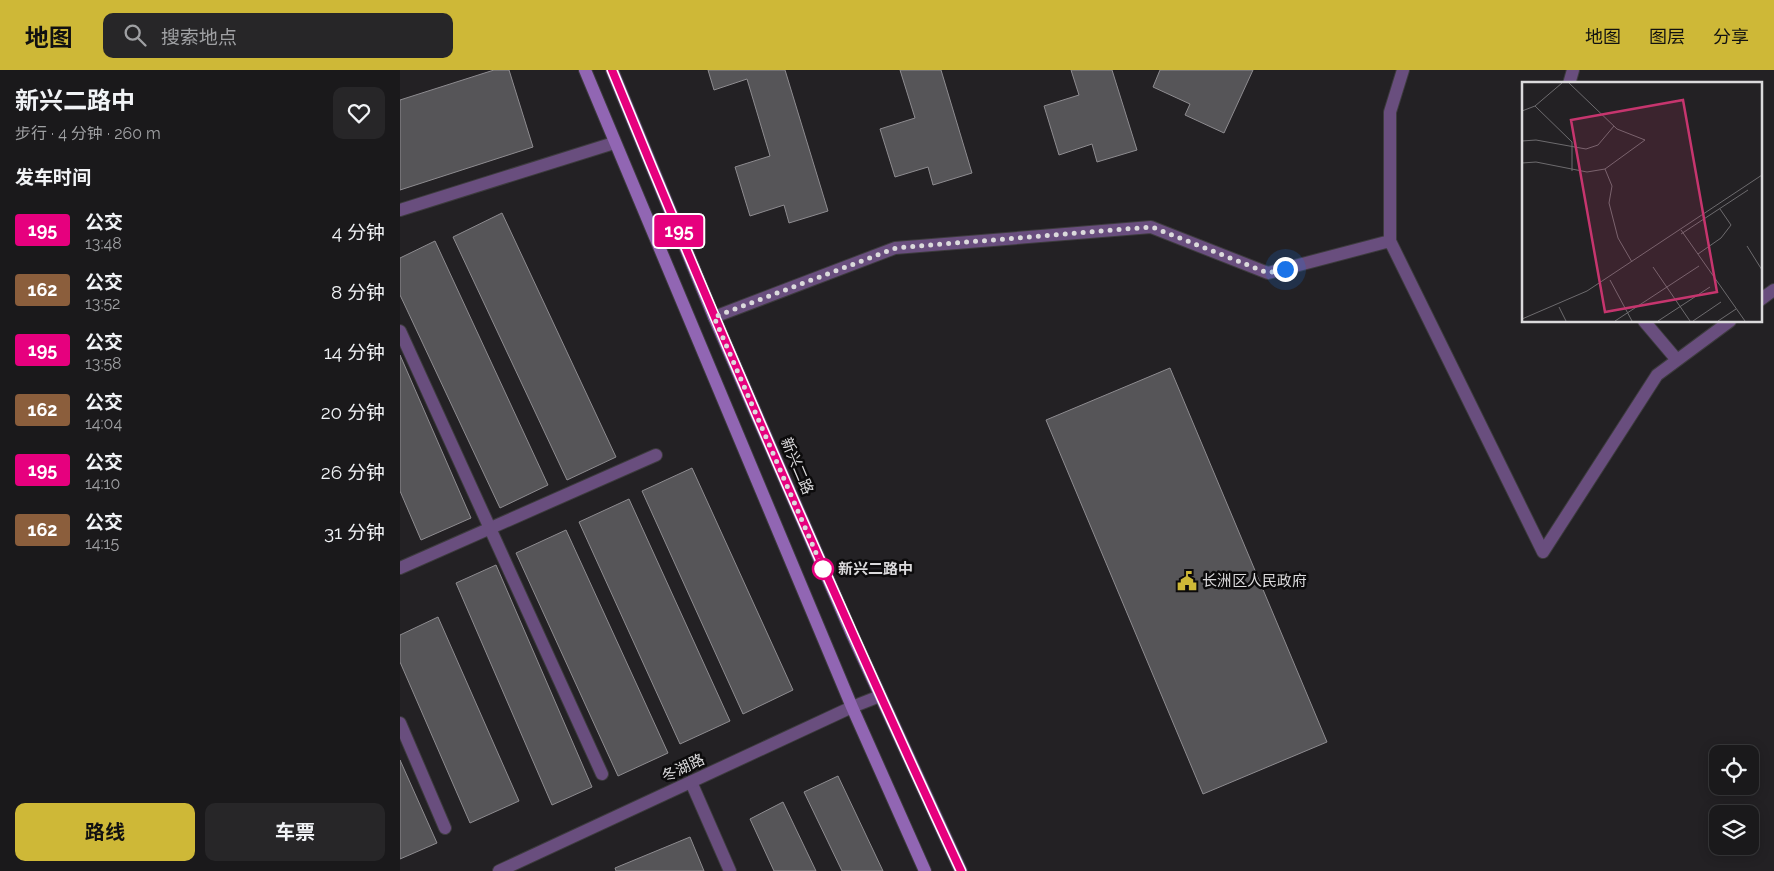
<!DOCTYPE html>
<html lang="zh">
<head>
<meta charset="utf-8">
<style>
	body { margin:0; font-family:Raleway,"Noto Sans SC",sans-serif; background:#272628; color:#f1f3f6; height:100vh; display:flex; flex-direction:column; font-size:19px; white-space:nowrap }
	* { box-sizing:border-box; margin:0 }
	p { font-size:16px; color:#9fa0a3 }
	.icon { flex:none; width:28px; height:28px; fill:none; stroke:currentColor; stroke-width:2; stroke-linecap:round; stroke-linejoin:round }
	.map { position:relative; flex:1; overflow:hidden }
	.drawer { display:flex; flex-direction:column; background:#1a191b; width:400px }
	.drawer>* { flex:none }
	.badge { padding:0 10px; border-radius:4px; font-size:18px; line-height:32px }
	.buttons { position:absolute; left:1309px; top:675px; display:grid; gap:10px }
	.buttons a { display:grid; place-items:center; width:50px; height:50px; border-radius:10px; background:#1a191b; box-shadow:0 2px 12px #0003,0 0 0 1px #38383a; font-size:25px }
	.you { position:absolute; width:25px; height:25px; margin:-12px; border:4px solid #fff; border-radius:50%; background:#1a73e8; box-shadow:0 0 0 8px #1a73e833 }
	.map>.badge { position:absolute; translate:-50% -50%; box-shadow:0 0 0 2px #fff }
	h2 { padding:0 15px; font-size:19px; line-height:45px }
	.round { display:grid; place-items:center; flex:none; width:52px; height:52px; border-radius:10px; background:#272628 }
	.summary { display:flex; align-items:center; justify-content:space-between; height:85px; padding:0 15px }
	h1 { font-size:24px; font-weight:700; line-height:38px }
	.cta { display:flex; gap:10px; margin-top:auto; padding:10px 15px }
	.cta a { flex:1; height:58px; border-radius:10px; background:#ceb837; color:#111; font-size:20px; font-weight:700; line-height:58px; text-align:center }
	.cta a+a { background:#272628; color:#f1f3f6 }
	ul { padding:0; list-style:none }
	li { display:flex; align-items:center; gap:15px; height:60px; padding:0 15px }
	li div { flex:1 }
	li b { display:block; font-size:19px }
	li em { font-style:normal }
	li .badge { min-width:55px; font-weight:700; text-align:center }
	header { display:flex; align-items:center; gap:30px; box-sizing:border-box; height:70px; padding:0 25px; background:#ceb837; color:#111 }
	header strong { font-size:24px }
	nav { display:flex; gap:28px; margin-inline-start:auto; font-size:18px }
	.search { width:350px; height:45px; background:#272628; display:flex; align-items:center; gap:12px; box-sizing:border-box; padding:0 18px; border-radius:10px; color:#9fa0a3; font-size:19px }
	main { display:flex; flex:1; min-height:0 }
	.map>svg:first-child { display:block }
</style>
</head>
<body>
<header>
<strong>地图</strong>
<div class="search"><svg class="icon" aria-label="search" viewBox="0 0 24 24"><circle cx="10" cy="10" r="6"/><path d="M15 15l6 6"/></svg>搜索地点</div>
<nav><a>地图</a><a>图层</a><a>分享</a></nav>
</header>
<main>
<section class="drawer">
<div class="summary"><div><h1>新兴二路中</h1><p>步行 · 4 分钟 · 260 m</p></div><a class="round"><svg class="icon" aria-label="heart" viewBox="0 0 24 24"><path d="M12 20l-8-8c-3-5 5-10 8-4 3-6 11-1 8 4z"/></svg></a></div>
<h2>发车时间</h2>
<ul>
<li><span class="badge" style="background:#e6007e;color:#fff">195</span><div><b>公交</b><p>13:48</p></div><em>4 分钟</em></li>
<li><span class="badge" style="background:#8b5e3c;color:#fff">162</span><div><b>公交</b><p>13:52</p></div><em>8 分钟</em></li>
<li><span class="badge" style="background:#e6007e;color:#fff">195</span><div><b>公交</b><p>13:58</p></div><em>14 分钟</em></li>
<li><span class="badge" style="background:#8b5e3c;color:#fff">162</span><div><b>公交</b><p>14:04</p></div><em>20 分钟</em></li>
<li><span class="badge" style="background:#e6007e;color:#fff">195</span><div><b>公交</b><p>14:10</p></div><em>26 分钟</em></li>
<li><span class="badge" style="background:#8b5e3c;color:#fff">162</span><div><b>公交</b><p>14:15</p></div><em>31 分钟</em></li>
</ul>
<div class="cta"><a>路线</a><a>车票</a></div>
</section>
<div class="map">
<svg width="1374" height="801" viewBox="0 0 1374 801">
	<rect width="100%" height="100%" fill="#232124"/>
	<path fill="#565558" stroke="#8e8c90" d="M94,0h15l24,77 -133,43v-90z
		M308,0h77l43,141 -39,12 -5,-18 -34,11 -15,-49 35,-11 -23,-77 -33,11z
		M500,0h41l31,103 -39,12 -5,-18 -33,10 -15,-48 35,-11z
		M671,0h41l25,80 -40,12 -5,-18 -33,11 -15,-49 35,-11z
		M760,0h93l-29,63 -39,-18 5,-11 -37,-17z
		M102,143l114,244 -49,23 -114,-243z
		M35,171l113,244 -48,23 -100,-213v-37z
		M0,285l71,163 -50,22 -21,-49z
		M770,298l157,374 -124,52 -157,-374z
		M292,398l101,222 -50,24 -101,-223z
		M229,429l101,222 -50,23 -101,-222z
		M166,460l102,223 -50,23 -102,-223z
		M96,495l96,222 -40,18 -96,-222z
		M38,547l81,184 -49,22 -70,-161v-27z
		M0,690l37,83 -37,16z
		M438,706l45,95h-41l-38,-79z
		M383,732l33,69h-42l-24,-52z
		M290,767l14,34h-88l-1,-3z"/>
	<g fill="none" stroke-linecap="round" stroke-linejoin="round">
		<defs>
			<path id="service" d="M1003,0l-13,42v129l153,311
				M1169,14l4,-14
				M1360,230l14,-10
				M314,247l181,-69 256,-21 117,46 122,-32
				M1244,251l33,39
				M0,261l202,443
				M1143,482l114,-177 73,-54
				M0,498l256,-113
				M0,653l45,105
				M291,712l39,89"/>
			<path id="minor" d="M0,140l214,-67
				M99,801l353,-164 28,-11"/>
			<path id="secondary" d="M185,0l267,637 73,164
				M212,0l102,247 138,317 109,237"/>
		</defs>
		<use href="#service" stroke="#3d3b3e" stroke-width="14"/>
		<use href="#minor" stroke="#3d3b3e" stroke-width="14"/>
		<use href="#secondary" stroke="#3d3b3e" stroke-width="14"/>
		<use href="#service" stroke="#694e7e" stroke-width="12"/>
		<use href="#minor" stroke="#694e7e" stroke-width="12"/>
		<use href="#secondary" stroke="#9166b3" stroke-width="12"/>
	</g>
	<g fill="none" stroke-linecap="round" stroke-linejoin="round">
		<defs>
			<path id="line" d="M212,0c110,269 226,537 349,801"/>
		</defs>
		<use href="#line" stroke="#fff" stroke-width="11"/>
		<use href="#line" stroke="#e6007e" stroke-width="8"/>
		<path stroke="#dbdadc" stroke-width="5" stroke-dasharray="0 9" d="M423,499l-109,-252 182,-69 216,-18 40,-3 116,46 17,-4"/>
	</g>
	<defs>
		<symbol id="civic-bare" viewBox="-9 -9 18 18"><path d="M-.6-6.5H3V-4.5H.6V-3L4-1V1h2V6H-6V1h2V-1L-.6-3ZM-1.2 2.5V6h2.4V2.5Z" fill="#ceb837" stroke="#0c0b0c" stroke-width="2.5" paint-order="stroke"/></symbol>
	</defs>
	<g fill-rule="evenodd">
		<use href="#civic-bare" x="773" y="497" width="28" height="28"/>
	</g>
	<circle fill="#fff" stroke="#e6007e" stroke-width="2.5" cx="423" cy="499" r="10"/>
	<g text-anchor="middle" stroke-width="5" stroke-linejoin="round" paint-order="stroke">
		<g font-size="15" fill="#dbdadc" stroke="#0c0b0c">
			<text transform="translate(397 396) rotate(67)" y="5">新兴二路</text>
			<text transform="translate(283 698) rotate(-25)" y="5">冬湖路</text>
		</g>
		<g font-size="15" font-weight="bold" fill="#dbdadc" stroke="#0c0b0c" text-anchor="start">
			<text x="438" y="504">新兴二路中</text>
		</g>
		<g font-size="15" fill="#dbdadc" stroke="#0c0b0c" text-anchor="start">
			<text x="802" y="516">长洲区人民政府</text>
		</g>
	</g>
	<g transform="translate(1122 12)">
		<rect width="240" height="240" fill="#232124"/>
		<path fill="none" stroke="#6d6b6e" stroke-width="1" d="M47,1l48,46 28,11M13,24l37,36v29M0,29l13,-5 27,-23M0,59l14,-1 50,9 12,-4 16,-19M0,81l14,-1 51,10 18,-3 40,-29M83,87l7,17 -3,17 9,35 14,24M159,148l64,91M159,152l67,-44M225,164l15,24M176,172l23,-16 10,-13 -11,-16M131,185l37,54M88,198l22,41M37,225l7,14M0,237l65,-28 175,-116M93,239l84,-55M136,239l52,-34M171,239l28,-19M196,239l18,-12"/>
		<path fill="#c6356e" fill-opacity="0.15" stroke="#c6356e" stroke-width="2.5" d="M161,18l34,192 -112,20 -34,-192z"/>
		<rect width="240" height="240" fill="none" stroke="#dbdadc" stroke-width="2.5"/>
	</g>
</svg>
<div class="buttons">
<a><svg class="icon" aria-label="locate" viewBox="0 0 24 24"><circle cx="12" cy="12" r="6"/><path d="M12 2v4M12 18v4M2 12h4M18 12h4"/></svg></a>
<a><svg class="icon" aria-label="layers" viewBox="0 0 24 24"><path d="M12 4l9 5-9 5-9-5zM3 14l9 5 9-5"/></svg></a>
</div>
<div class="you" style="left:885px;top:199px"></div>
<b class="badge" style="left:279px;top:161px;background:#e6007e;color:#fff">195</b>
</div>
</main>
</body>
</html>
